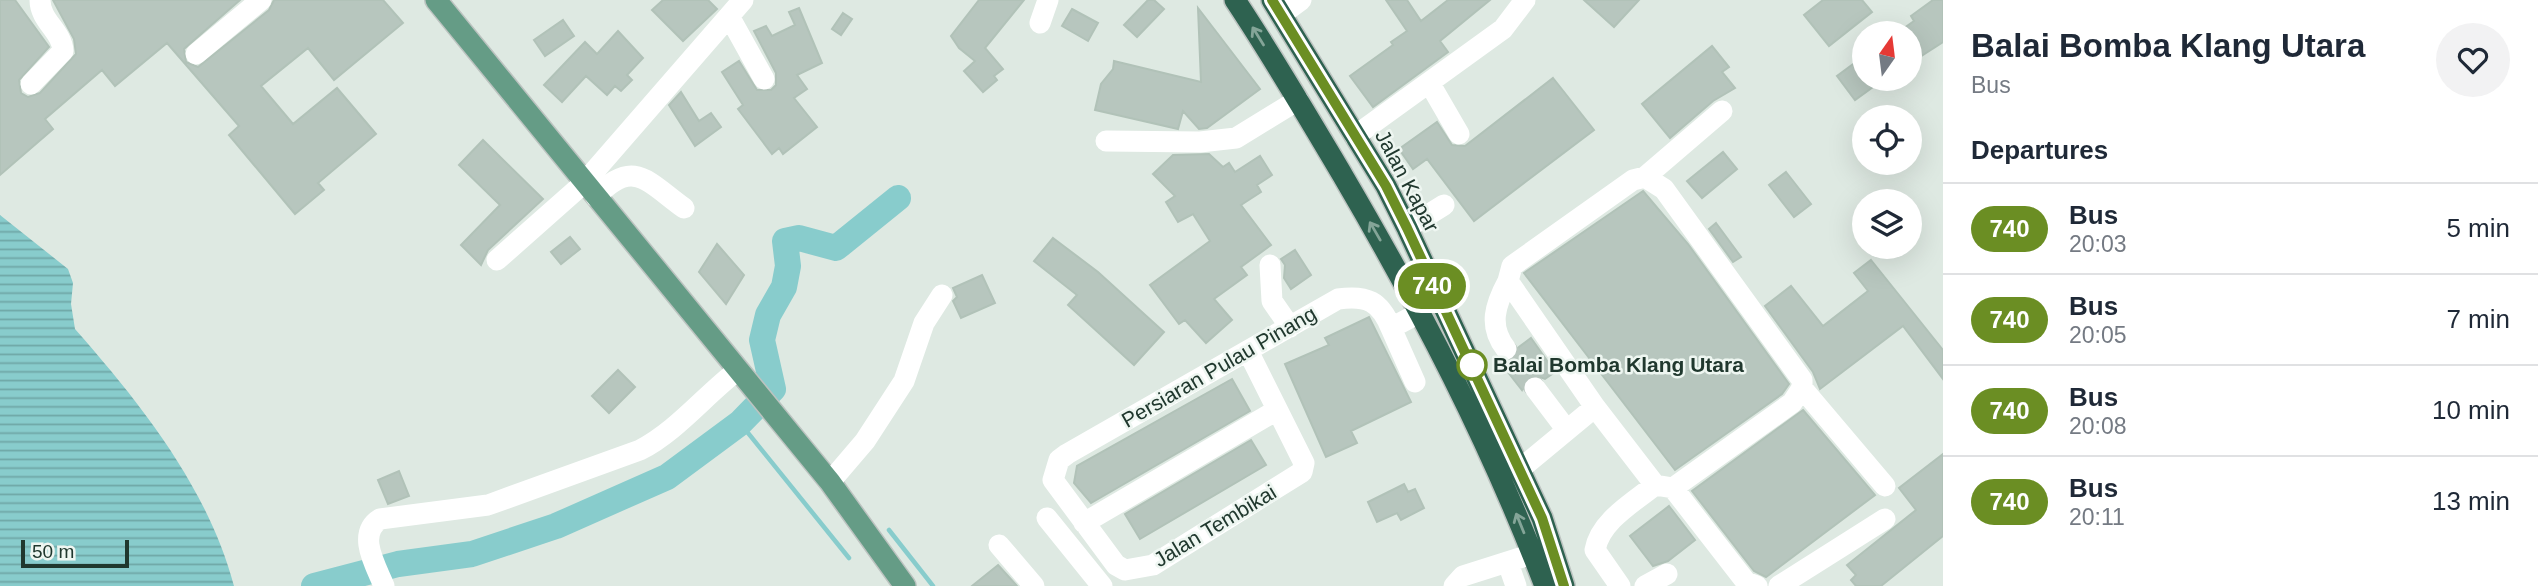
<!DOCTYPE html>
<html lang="en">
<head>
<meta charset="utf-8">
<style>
	body { margin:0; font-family:Arial,sans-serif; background:#f2f2f3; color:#1f2937; height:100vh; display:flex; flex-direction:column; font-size:26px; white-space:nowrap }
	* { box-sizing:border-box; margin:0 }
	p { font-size:23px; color:#747a83 }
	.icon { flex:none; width:38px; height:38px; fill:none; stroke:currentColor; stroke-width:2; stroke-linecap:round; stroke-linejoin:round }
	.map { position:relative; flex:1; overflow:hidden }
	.drawer { display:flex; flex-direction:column; background:#fff; width:595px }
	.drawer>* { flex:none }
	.badge { padding:0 14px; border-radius:23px; font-size:24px; line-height:46px }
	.needle { width:46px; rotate:14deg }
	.buttons { position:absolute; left:1852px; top:21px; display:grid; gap:14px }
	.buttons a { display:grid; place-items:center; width:70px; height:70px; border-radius:50%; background:#fff; box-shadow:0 7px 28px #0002; font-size:35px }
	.scale { position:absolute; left:21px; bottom:18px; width:108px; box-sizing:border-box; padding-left:7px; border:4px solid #20382e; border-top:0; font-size:19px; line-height:24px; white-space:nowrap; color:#20382e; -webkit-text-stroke:5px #eef6f1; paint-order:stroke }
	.map>.badge { position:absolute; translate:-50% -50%; box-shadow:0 0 0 4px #fff }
	h2 { padding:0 28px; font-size:26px; line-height:63px }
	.round { display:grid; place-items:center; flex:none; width:74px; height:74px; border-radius:37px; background:#f2f2f3 }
	.head { display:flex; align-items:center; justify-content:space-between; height:119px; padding:0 28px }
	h1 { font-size:33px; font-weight:800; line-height:52px }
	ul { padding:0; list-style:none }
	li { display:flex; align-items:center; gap:21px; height:91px; padding:0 28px; border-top:2px solid #e0e1e3 }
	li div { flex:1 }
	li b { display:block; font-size:26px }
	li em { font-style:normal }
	li .badge { min-width:77px; font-weight:700; text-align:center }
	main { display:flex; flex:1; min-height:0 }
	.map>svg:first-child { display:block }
</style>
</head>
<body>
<main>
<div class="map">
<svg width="1943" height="586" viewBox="0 0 1943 586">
	<defs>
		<pattern id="water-rules" width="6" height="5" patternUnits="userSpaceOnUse" patternTransform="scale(1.75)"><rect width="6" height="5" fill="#8cc"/><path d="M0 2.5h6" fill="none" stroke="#6fa7a6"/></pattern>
	</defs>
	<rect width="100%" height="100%" fill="#dee9e2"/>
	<path fill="url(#water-rules)" d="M0,215l68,54 5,14 -2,21 4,25c66,75 133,159 159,257h-234z"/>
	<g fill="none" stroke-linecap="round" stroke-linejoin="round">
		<path stroke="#8cc" stroke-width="4.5" d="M740,423l109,135
			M889,530l44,56"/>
		<path stroke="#8cc" stroke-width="26" d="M314,586l84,-22 74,-10 84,-28 111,-49 73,-54 33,-34 -11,-49 6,-25 16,-28 4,-21 -3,-25 14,-3 37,10 62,-50"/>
	</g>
	<path fill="#b7c6be" stroke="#b1c2b8" stroke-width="2" d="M0,0h15l34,47 -30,33 2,13 7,4 12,-4 36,-39 -2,-15 -21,-39h187l-56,49 2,13 12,5 71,-57 5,-10h109l20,23 -69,57 -26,-32 -47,38 32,38 44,-36 39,46 -58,49 6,7 -29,24 -66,-79 10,-9 -72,-83 -52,43 -13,-16 -57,49 8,10 -53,46z
		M663,0h45l9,9 -34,32 -31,-31z
		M979,0h45l-39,48 18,21 -9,7 3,4 -14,12 -19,-21 11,-10 -16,-13 -8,-12z
		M1148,0h6l10,9 -27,28 -13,-12z
		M1386,0h21l14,21 27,-21h42l-50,41 8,11 -75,55 -23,-31 43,-31 -2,-3 16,-11z
		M1584,0h55l-25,27z
		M1823,0h39l10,12 -43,34 -25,-31z
		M1933,0h10v42l-34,22v-31h-12l17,-12 -3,-5z
		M799,8l23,55 -25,12 10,14 -13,9 23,29 -34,27 -4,-6 -7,6 -34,-45 5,-4 -21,-33 17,-11 18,29h14l5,-5v-12l-22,-42 12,-5 6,10 23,-11 -6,-13z
		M1198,8l62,81 -53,39 -8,1 -16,-18 -5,18 -83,-19 6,-26 12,-15 1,-8 87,21z
		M1072,9l26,14 -10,18 -26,-15z
		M843,13l9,6 -11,16 -9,-6z
		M563,20l11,16 -29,20 -11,-16z
		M618,31l25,27 -16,17 5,5 -11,11 -6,-5 -8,9 -21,-19 -24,26 -18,-17 41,-43 12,12z
		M1712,46l17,21 -7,5 13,16 -22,13 -43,37 -28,-34z
		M1864,56v23h20l-29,21 -18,-24z
		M1553,78l41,52 -120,91 -47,-62 -14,10 -14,-20 38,-27 15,23 13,1z
		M681,92l18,29 12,-8 10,14 -26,19 -26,-41z
		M483,140l60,59 -55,51 -7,15 -20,-20 39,-40 -41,-40z
		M1723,152l14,17 -35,29 -15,-17z
		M1209,154l14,13 6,-4 6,9 25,-16 12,19 -15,10 4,7 -20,13 30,40 -30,22 6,8 -33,24 18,21 -26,23 -21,-23 -6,4 -29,-39 60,-44 -17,-27 -15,8 -12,-20 9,-6 -22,-22 20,-19z
		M1786,172l25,32 -17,13 -25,-32z
		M1643,191l45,53 101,140 -7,10 -107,76 -151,-197z
		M1716,223l25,34 -8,5 -24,-33z
		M570,237l10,12 -19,15 -10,-12z
		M1053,238l45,34 66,60 -30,33 -66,-60 9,-10 -43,-34z
		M717,244l27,31 -18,29 -27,-32z
		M1295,250l16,25 -20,14 -7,-11 1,-13 -4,-6z
		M1871,260l72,90v29l-40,-53 -83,63 -7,-17 -48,-66 26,-20 32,40 45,-35 -14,-18z
		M982,275l13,28 -34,15 -8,-17 4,-4 -4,-9z
		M1369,317l42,85 -60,29 6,12 -31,14 -41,-93 44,-19 -4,-7z
		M1531,338l24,34 -10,7 -11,-4 -6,2 -6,13 -22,-28 14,-2 5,-13z
		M618,370l17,17 -26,26 -17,-17z
		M1232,379l18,32 -159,92 -17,-20 3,-17z
		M1803,410l72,85 -109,82 -12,-6 -62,-80z
		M1251,440l15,25 -126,74 -15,-25z
		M1943,454v82l-62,50h-25l-5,-6 5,-5 -9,-10 69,-55 -17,-22z
		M399,471l10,25 -21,8 -10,-24z
		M1404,484l4,8 7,-3 9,19 -23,12 -4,-7 -20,9 -9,-20z
		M1669,506l26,34 -27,21 -15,5 -23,-30z
		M998,565l19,21h-45z"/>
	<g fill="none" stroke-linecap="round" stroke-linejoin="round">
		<path stroke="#b8c6be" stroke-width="21" stroke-dasharray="21 10" stroke-linecap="butt" d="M1506,349l29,39"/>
		<defs>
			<path id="major" d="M436,0l394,482 75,104"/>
			<path id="highway" d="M1235,0c38,57 73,117 108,176 78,133 147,266 202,410
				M1272,0l114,186 21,42 135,290 22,68"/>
		</defs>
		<use href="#major" stroke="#bcc3c0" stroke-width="24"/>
		<use href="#highway" stroke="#bcc3c0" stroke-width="24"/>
		<path stroke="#fff" stroke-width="21" d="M1282,14l19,-14
			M729,16l35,63
			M1040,23l8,-23
			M196,54l65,-54
			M31,84l32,-33c-1,-20 -23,-30 -23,-51
			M1430,84l29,50
			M1355,136l148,-107 22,-29
			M1106,141l94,1 36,-4 62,-38
			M1645,177l77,-66
			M596,197c37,-40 52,-15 88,11
			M1407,228l37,-23
			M497,260l87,-77 159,-183
			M1270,265l2,36 18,26
			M1506,349c-18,-23 -11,-44 2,-68
			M1248,351l56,112 -2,9 -149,93 -28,5 -9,-5 -63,-85 6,-20 8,-6 271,-155c29,-4 42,2 53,29
			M1415,382l-24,-54 30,-16
			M1535,388l31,41
			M1802,388l83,98
			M1519,470l76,-63 60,78 18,3 119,-85 10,-15v-8l-138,-191 -19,-12 -12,3 -121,86 -4,15 87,126
			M830,482l35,-41 39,-60 20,-58 18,-28
			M1673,488l73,94 11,4
			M1047,518l55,68
			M1084,523l193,-113
			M999,545l35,41
			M1508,563l8,23
			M384,586c-8,-20 -28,-52 -4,-67l108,-14 152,-55c37,-19 65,-55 98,-80
			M1454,586l9,-10 69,-22
			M1620,586l-25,-36c5,-29 39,-48 60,-65
			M1645,586l22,-12
			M1779,586l106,-67"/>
		<use href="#major" stroke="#659c86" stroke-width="21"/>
		<use href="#highway" stroke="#2e6250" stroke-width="21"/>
	</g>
	<defs><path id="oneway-shaft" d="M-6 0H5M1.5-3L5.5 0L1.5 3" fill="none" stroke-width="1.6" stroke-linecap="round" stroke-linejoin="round" transform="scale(1.75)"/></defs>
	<g stroke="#84a598">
		<use href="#oneway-shaft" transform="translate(1258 36) rotate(-122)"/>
		<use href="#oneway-shaft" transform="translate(1375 231) rotate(-120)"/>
		<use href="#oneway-shaft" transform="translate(1520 523) rotate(-112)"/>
	</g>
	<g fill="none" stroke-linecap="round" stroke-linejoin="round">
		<defs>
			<path id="line" d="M1272,0l114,186 21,42 135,290 22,68"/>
		</defs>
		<use href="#line" stroke="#fff" stroke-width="16"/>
		<use href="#line" stroke="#6b8e23" stroke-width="10"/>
	</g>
	<circle fill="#fff" stroke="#6b8e23" stroke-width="3.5" cx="1472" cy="365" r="14"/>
	<g text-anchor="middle" stroke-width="5" stroke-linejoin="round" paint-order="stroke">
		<g font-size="21" fill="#20382e" stroke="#eef6f1">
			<text transform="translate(1407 181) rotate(62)" y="7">Jalan Kapar</text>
			<text transform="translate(1219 367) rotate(-30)" y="7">Persiaran Pulau Pinang</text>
			<text transform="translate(1215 526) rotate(-31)" y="7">Jalan Tembikai</text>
		</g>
		<g font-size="21" font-weight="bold" fill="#20382e" stroke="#eef6f1" text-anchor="start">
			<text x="1493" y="372">Balai Bomba Klang Utara</text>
		</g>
	</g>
</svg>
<div class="buttons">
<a><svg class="needle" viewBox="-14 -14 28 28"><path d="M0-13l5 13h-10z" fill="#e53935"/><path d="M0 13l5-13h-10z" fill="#747a83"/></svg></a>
<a><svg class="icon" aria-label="locate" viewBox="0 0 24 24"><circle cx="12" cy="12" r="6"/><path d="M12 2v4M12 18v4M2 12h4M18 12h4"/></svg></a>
<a><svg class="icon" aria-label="layers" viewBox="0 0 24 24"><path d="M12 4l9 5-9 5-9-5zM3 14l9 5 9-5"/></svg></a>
</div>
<div class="scale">50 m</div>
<b class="badge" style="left:1432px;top:286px;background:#6b8e23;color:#fff">740</b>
</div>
<section class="drawer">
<div class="head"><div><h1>Balai Bomba Klang Utara</h1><p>Bus</p></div><a class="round"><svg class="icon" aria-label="heart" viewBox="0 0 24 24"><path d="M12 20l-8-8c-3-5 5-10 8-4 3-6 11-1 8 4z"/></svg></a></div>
<h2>Departures</h2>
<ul>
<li><span class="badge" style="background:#6b8e23;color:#fff">740</span><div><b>Bus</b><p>20:03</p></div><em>5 min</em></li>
<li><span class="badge" style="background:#6b8e23;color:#fff">740</span><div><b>Bus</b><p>20:05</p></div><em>7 min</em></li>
<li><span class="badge" style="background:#6b8e23;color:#fff">740</span><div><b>Bus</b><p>20:08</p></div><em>10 min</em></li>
<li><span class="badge" style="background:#6b8e23;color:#fff">740</span><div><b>Bus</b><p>20:11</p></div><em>13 min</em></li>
</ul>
</section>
</main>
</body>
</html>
